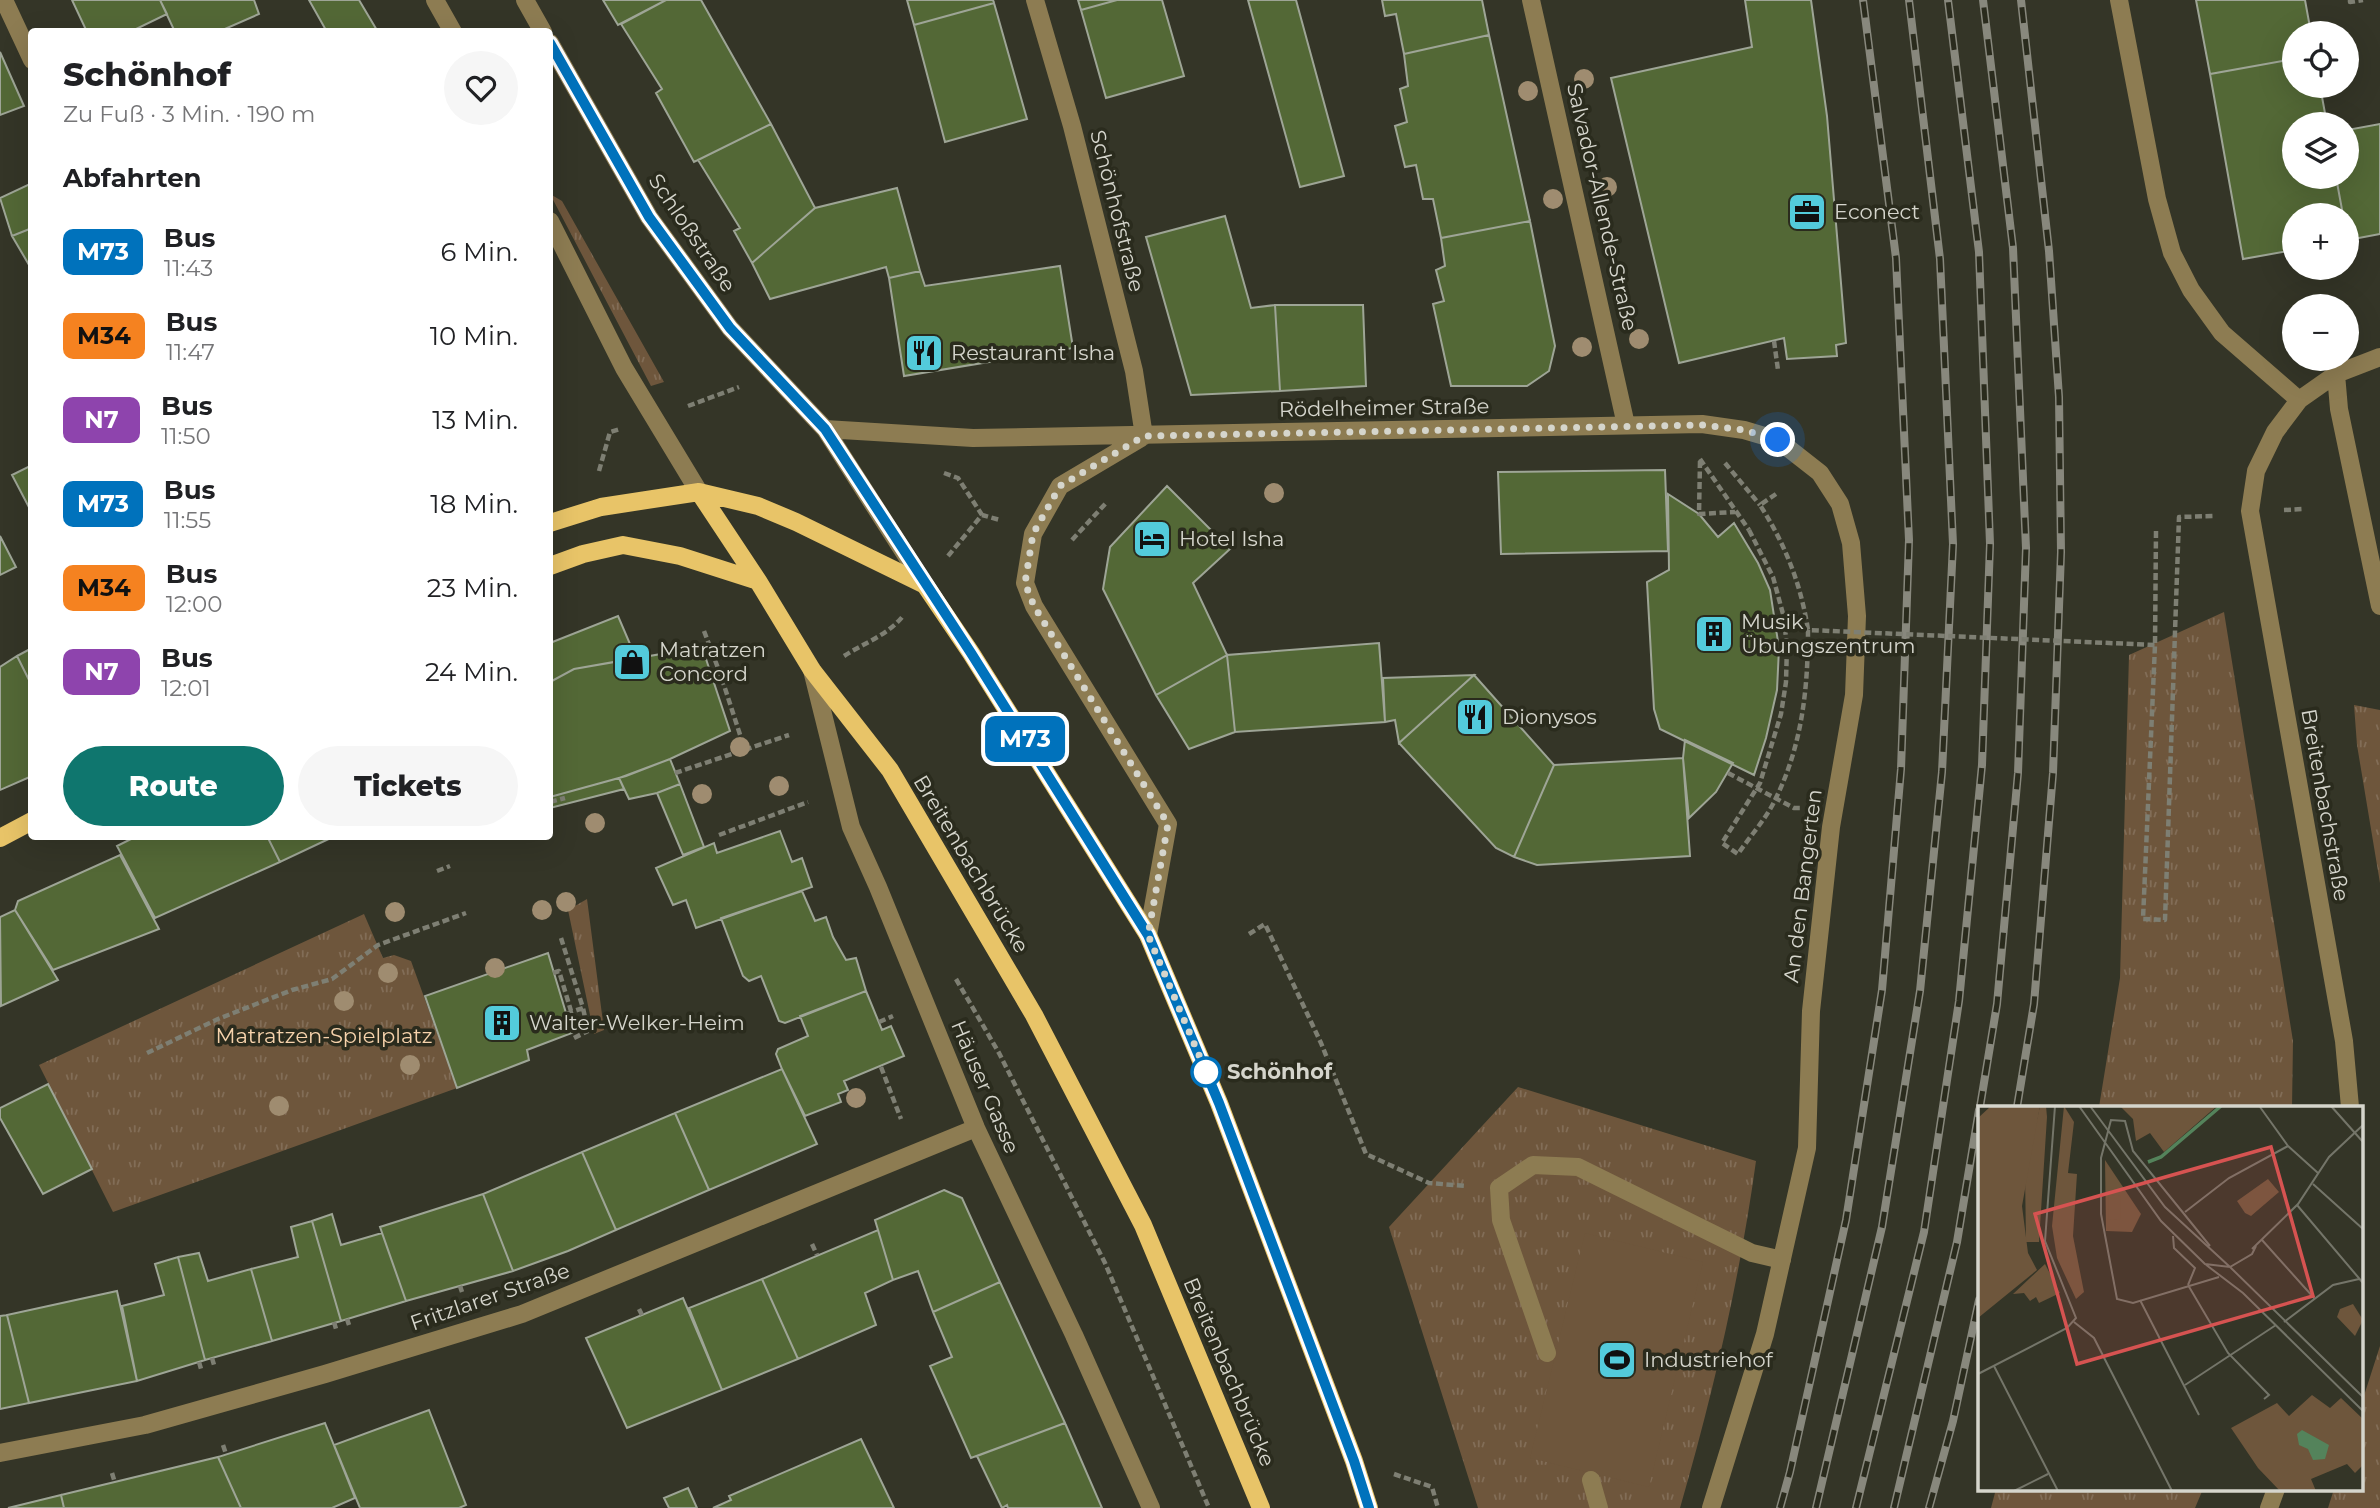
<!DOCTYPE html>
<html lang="de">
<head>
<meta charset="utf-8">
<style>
	body { margin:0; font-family:Montserrat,sans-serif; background:#f6f6f6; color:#202124; height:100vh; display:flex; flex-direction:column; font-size:26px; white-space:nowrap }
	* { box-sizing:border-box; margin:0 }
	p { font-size:23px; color:#757577 }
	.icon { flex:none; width:38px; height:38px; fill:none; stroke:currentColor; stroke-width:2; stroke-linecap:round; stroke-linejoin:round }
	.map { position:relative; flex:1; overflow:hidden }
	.drawer { position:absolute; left:28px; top:28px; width:525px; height:812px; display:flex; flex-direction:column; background:#fff; border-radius:7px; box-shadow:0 7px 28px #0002 }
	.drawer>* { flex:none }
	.badge { padding:0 14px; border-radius:10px; font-size:24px; line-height:46px }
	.tools { position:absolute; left:2282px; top:21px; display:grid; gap:14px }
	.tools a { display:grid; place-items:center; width:77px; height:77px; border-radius:50%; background:#fff; box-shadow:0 7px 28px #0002; font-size:35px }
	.you { position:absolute; width:35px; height:35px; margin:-18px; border:5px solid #fff; border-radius:50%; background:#1a73e8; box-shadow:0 0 0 10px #1a73e833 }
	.map>.badge { position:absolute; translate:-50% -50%; box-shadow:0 0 0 4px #fff }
	h2 { padding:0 35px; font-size:26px; line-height:63px }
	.round { display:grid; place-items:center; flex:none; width:74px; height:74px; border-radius:37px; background:#f6f6f6 }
	.head { display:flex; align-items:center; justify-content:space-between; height:119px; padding:0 35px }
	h1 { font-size:33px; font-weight:800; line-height:52px }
	.button { display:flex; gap:14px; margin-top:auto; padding:14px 35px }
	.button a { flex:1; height:80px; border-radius:42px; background:#0f766e; color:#fff; font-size:28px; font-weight:800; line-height:80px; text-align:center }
	.button a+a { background:#f6f6f6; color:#202124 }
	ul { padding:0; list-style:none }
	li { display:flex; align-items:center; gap:21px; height:84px; padding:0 35px }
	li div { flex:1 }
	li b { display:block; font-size:26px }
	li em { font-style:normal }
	li .badge { min-width:77px; font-weight:700; text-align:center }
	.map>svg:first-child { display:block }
</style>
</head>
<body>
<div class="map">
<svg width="2380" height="1508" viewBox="0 0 2380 1508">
	<defs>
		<pattern id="grass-tufts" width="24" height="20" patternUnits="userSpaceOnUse" patternTransform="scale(1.75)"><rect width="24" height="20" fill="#6e563c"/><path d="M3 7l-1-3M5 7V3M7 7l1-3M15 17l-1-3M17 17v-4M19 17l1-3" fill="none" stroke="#826d57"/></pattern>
	</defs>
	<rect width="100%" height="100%" fill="#343527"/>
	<path fill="url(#grass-tufts)" d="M550,194l12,7 102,181 -13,4z
		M2224,612l69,429 -1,66h-193l21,-129 9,-323z
		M2354,705l26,5v173l-23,-138z
		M587,899l17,131 -10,4 -26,-124z
		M364,914l19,44 11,-3 17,6 46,127 -344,124 -74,-147z
		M1518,1087l238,74c-16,117 -43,233 -76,347h-202l-89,-281z
		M2380,1346v162h-52l6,-19h27v-84z
		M1996,1489h207l-8,19h-204z"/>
	<path fill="#6e563c" d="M1585,1233l118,29 -54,225 -119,-29z"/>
	<path fill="#536836" stroke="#9ea596" stroke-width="2" d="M72,0h88l7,14 -37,18h-43z
		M160,0h94l5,14 -41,18h-43z
		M309,0h50l19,32h-51z
		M603,0h63l-48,25z
		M666,0h35l70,124 -77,38 -38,-69 6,-4 -41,-65z
		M907,0h86l1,3 -80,22z
		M1078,0h39l-36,10z
		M1117,0h45l22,76 -78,22 -25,-88z
		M1248,0h48l48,176 -44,11z
		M1382,0h100l7,35 -85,19 -8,-40 -11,2z
		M1745,0h66l16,116 19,227 -10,2 1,11 -50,3 -3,-21 -105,25 -68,-285 141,-31z
		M2196,0h109l6,33h-17v26l-84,15z
		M994,3l33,116 -82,23 -31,-117z
		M1489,35l41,186 -89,17 -8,-39h-10l-7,-34 -11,2 -10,-41 12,-4 -7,-33 8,-3 -4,-32z
		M0,52l24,54 -24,9z
		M2294,59v27h26l7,38h-33v53h42l7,38h-49v35l-51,9 -33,-185z
		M771,124l44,84 -63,55 -18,-32 6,-3 -42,-68z
		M2380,124v110l-32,6 -1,-25h-4l-7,-38h11v-47z
		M32,183v45l-20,8 -12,-38z
		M897,188l23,83 -31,7 -3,-11 -116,32 -18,-36 63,-55z
		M1225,216l26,92 24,-3 5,86 -89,4 -45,-158z
		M1530,221l25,125 -6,25 -22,15h-76l-18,-82 11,-3 -8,-31 9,-4 -4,-28z
		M32,228v42l-20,-34z
		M1060,266l13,82 -169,28 -15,-98 31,-7 5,15z
		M1275,305h88l3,81 -86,5z
		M32,465v48l-20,-38z
		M1665,470l3,81 -167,3 -3,-82z
		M1167,486l63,63 -37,34 34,72 -71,40 -53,-106 7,-42z
		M1668,494l31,20 19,23 16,-14 24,40 12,27 9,58 -2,42 -11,48 -12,37 -94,-46 -6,-20 -7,-127 22,-12z
		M0,536l16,31 -16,8z
		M618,616l18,42 -62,11 -24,13v-39z
		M1379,643l6,79 -150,10 -8,-77z
		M702,647l28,84 -60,28 -44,17 -76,21v-115l24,-13z
		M32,648v38l-15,-30z
		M1227,655l8,77 -46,17 -33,-54z
		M17,656l15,30v90l-32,14v-123z
		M1474,675l-75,68 -4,-23 -10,2 -2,-44z
		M1474,675l80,90 -40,92 -18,-9 -97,-105z
		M1685,740l48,23 -17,29 -27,26 -6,-60z
		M1683,758l7,98 -153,9 -23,-8 40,-92z
		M670,759l10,25 -23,9 -28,6 -10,-21z
		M619,778l5,11 -74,19v-11z
		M680,784l24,63 -21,8 -26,-62z
		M780,831l12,31 10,-4 10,29 -116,41 -10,-28 -13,5 -17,-37 58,-25 3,10z
		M137,836h130l13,26 -125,56 -38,-72z
		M267,836h68l-55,26z
		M120,855l39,74 -106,41 -38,-60 3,-9z
		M802,891l13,30 11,-4 7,20 13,23 10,-2 10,33 -81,32 -6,-2 -18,-45 -12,5 -6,-5 -22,-58z
		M15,910l43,70 -57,26 -1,-89z
		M548,953l24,80 -45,17 2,10 -72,28 -32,-92z
		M866,991l16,39 9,-4 13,30 -60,25 4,9 -10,4 3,8 -36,14 -23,-47 -6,-15 2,-5 30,-13 -8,-20z
		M782,1069l35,75 -108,46 -34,-77z
		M48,1084l44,85 -49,25 -43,-76v-10z
		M675,1113l34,77 -93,40 -34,-78z
		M582,1152l34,78 -48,21 -55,20 -30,-77z
		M944,1190l18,8 38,84 -67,30 -15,-41 -25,9 -18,-60z
		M483,1194l30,77 -107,30 -26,-74z
		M332,1214l9,31 41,-12 24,68 -65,20 -29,-100z
		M312,1221l29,100 -69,20 -21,-72 47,-12 -7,-30z
		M878,1230l15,50 -28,13 11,32 -78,34 -36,-80z
		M199,1253l9,28 43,-12 21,72 -67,19 -27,-103z
		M178,1257l27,103 -68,21 -15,-75 42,-11 -9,-31z
		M762,1279l36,80 -76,31 -33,-82z
		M1000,1282l65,141 -94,35 -41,-92 22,-9 -19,-45z
		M117,1291l20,90 -108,22 -22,-88z
		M683,1298l39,92 -95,38 -41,-90z
		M7,1315l22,88 -29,6v-93z
		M429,1410l37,95 -7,3h-99l-26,-63z
		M325,1423l30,75 -23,10h-91l-23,-51z
		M1065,1423l37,85h-94l-1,-3 -5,3 -25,-52z
		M861,1439l33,69h-181l18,-8 -2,-4z
		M218,1457l23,51h-177l-3,-13z
		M688,1488l9,20h-28l-5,-10z
		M61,1495l3,13h-56z"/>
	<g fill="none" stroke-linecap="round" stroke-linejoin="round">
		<path stroke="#7e7f73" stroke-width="4.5" stroke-dasharray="7 3.5" stroke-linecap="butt" d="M2350,0v2l13,-2
			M1774,341l4,29
			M688,406l51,-19
			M1700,459l49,71
			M1700,461l-1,53 36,-2
			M1725,463l35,42
			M599,471l11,-39 10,-3
			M944,473l14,5 24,37
			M1776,494l-16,11c25,39 41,79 48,125
			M2284,510l19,-1
			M2156,531l-1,114 -12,274 22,1 14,-403 35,-1
			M1072,540l34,-37
			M948,556l34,-41 18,5
			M704,631l17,45
			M844,656c20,-13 44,-21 59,-40
			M713,678l8,-2 24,74
			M675,773l114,-38
			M1728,773l66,35h6
			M550,802l15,-4
			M719,835l89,-33
			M437,871l13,-5
			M1249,934l16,-10 56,119 45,111 63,29 37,3
			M561,938l22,70 -18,6
			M553,973l6,-2 12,40
			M956,979l43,74 106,210 104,245
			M879,1022l14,-6
			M574,1038l14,-7 -5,-23
			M147,1053l71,-34 74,-29 40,-11 46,-34 88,-32
			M881,1067l20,52
			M812,1244l5,11
			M460,1286l2,6
			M639,1309l3,6
			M347,1319l2,6
			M334,1322l2,7
			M212,1358l2,7
			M199,1362l2,7
			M223,1445l3,9
			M112,1473l3,10
			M1394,1474l38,13 6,21"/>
		<path stroke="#8d7c52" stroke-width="18" d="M4,0l28,60
			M435,0l18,32
			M525,0l18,32
			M1035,0l37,126 62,245 10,65
			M1531,0l95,425
			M2119,0l38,199 15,54 19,37 31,43 77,67
			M550,43l99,174 81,111 95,101 100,156
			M550,221l74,147 75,124
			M2336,374l3,35 41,197
			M825,429l148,9 729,-14 42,6 34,10 42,33 20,31 11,39 6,73 -3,79 -23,132 -20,184 -4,137 -42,186 -54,174
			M1141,438l-81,48 -27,48 -8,49 9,23 134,218 -20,111
			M812,670l39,157 27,60 98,241 98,207 77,173
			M2350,1107l-6,-66 -94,-530 6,-40 19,-39 24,-32 37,-26 44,-17
			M1547,1353l-46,-133 -2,-32 34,-23 45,2 174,86 30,7
			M0,1453l145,-28 180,-51 197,-60 454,-186
			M1591,1480l8,28
			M2269,1508l7,-19"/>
		<path stroke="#e8c468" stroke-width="18" d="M699,492l59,89 54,89 78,100 144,245 109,210 118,283
			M550,523l51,-16 98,-15 59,14 38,16 129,63 46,68 177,282 71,168 135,358 15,47
			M550,566l33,-12 40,-9 57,11 78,25
			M0,838l32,-17"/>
		<defs>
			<path id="rail" d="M1980,1107l17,-103 21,-231 8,-225 -13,-300 -30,-248
				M2017,1107l17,-103 19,-231 8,-221 -2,-155 -10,-146 -28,-251
				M1780,1508l10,-36 56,-252 36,-230 19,-221 8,-229 -13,-282 -33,-258
				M1816,1508l66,-281 38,-236 22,-219 11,-228 -13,-285 -31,-259
				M1856,1508l68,-276 35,-231 23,-236 8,-221 -11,-292 -31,-252
				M1894,1508l63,-266 22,-132
				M1929,1508l24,-87 26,-121"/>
		</defs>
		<use href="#rail" stroke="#88887d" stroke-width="8"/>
		<use href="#rail" stroke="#2a2b1d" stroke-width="5" stroke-dasharray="16" stroke-linecap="butt"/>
		<path stroke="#7e7f73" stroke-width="4.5" stroke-dasharray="7 3.5" stroke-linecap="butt" d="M1749,530l24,47 10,37 4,31 -1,37 -5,32 -21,69 -38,60 16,11c12,-18 28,-35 37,-54 27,-54 33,-111 33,-170l347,15"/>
	</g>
	<g fill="#9f8c70">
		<circle cx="1584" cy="79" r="10"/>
		<circle cx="1528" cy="91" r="10"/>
		<circle cx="1607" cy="187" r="10"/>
		<circle cx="1553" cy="199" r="10"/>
		<circle cx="1639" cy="339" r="10"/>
		<circle cx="1582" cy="347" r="10"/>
		<circle cx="1274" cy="493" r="10"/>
		<circle cx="740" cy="747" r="10"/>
		<circle cx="779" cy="786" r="10"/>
		<circle cx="702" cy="794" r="10"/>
		<circle cx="595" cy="823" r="10"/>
		<circle cx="566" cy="902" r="10"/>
		<circle cx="542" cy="910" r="10"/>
		<circle cx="395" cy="912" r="10"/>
		<circle cx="495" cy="968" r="10"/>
		<circle cx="388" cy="973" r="10"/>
		<circle cx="344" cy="1001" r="10"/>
		<circle cx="410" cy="1065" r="10"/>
		<circle cx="856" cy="1098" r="10"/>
		<circle cx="279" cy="1106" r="10"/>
	</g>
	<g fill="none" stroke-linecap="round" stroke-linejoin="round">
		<defs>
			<path id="line" d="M550,43l99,174 81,111 95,101 146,224 177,282 71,168 135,358 15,47"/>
		</defs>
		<use href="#line" stroke="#fff" stroke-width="16"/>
		<use href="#line" stroke="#0072bc" stroke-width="10"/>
		<path stroke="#d5d5cc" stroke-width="7" stroke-dasharray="0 12.6" d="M1206,1072l4,9 -62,-146 20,-111 -134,-218 -9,-23 8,-49 27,-48 84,-50 558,-11 42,5 34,10"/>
	</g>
	<defs>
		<symbol id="office-square" viewBox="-11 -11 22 22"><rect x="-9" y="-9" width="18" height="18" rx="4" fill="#53cbdb" stroke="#2a2b1d"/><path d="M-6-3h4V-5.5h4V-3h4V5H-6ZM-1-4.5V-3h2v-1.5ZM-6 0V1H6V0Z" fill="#111"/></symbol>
		<symbol id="restaurant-square" viewBox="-11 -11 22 22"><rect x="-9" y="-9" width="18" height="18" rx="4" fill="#53cbdb" stroke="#2a2b1d"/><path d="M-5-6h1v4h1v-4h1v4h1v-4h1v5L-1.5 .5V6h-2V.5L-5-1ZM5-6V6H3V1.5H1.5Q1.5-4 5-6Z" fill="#111"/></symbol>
		<symbol id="hotel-square" viewBox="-11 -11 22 22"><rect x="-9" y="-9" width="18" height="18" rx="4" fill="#53cbdb" stroke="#2a2b1d"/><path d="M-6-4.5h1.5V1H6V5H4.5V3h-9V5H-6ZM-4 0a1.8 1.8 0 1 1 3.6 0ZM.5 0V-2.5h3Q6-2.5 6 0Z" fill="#111"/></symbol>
		<symbol id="building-square" viewBox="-11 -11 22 22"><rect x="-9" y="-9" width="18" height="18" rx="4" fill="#53cbdb" stroke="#2a2b1d"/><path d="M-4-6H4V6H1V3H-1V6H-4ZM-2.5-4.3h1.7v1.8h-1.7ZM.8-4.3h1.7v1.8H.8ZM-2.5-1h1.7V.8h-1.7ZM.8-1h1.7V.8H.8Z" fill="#111"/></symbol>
		<symbol id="shop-square" viewBox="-11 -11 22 22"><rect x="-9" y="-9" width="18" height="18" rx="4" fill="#53cbdb" stroke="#2a2b1d"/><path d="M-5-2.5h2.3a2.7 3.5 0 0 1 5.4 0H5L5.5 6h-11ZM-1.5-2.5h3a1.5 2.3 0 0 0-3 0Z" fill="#111"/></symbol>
		<symbol id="stadium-square" viewBox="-11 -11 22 22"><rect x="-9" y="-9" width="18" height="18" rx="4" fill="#53cbdb" stroke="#2a2b1d"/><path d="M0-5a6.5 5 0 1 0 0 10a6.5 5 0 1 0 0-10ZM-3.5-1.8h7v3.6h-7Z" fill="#111"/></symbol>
	</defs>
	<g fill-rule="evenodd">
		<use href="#office-square" x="1785" y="190" width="44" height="44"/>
		<use href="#restaurant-square" x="902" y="331" width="44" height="44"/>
		<use href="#hotel-square" x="1130" y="517" width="44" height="44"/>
		<use href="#building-square" x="1692" y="612" width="44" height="44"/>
		<use href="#shop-square" x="610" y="640" width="44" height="44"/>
		<use href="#restaurant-square" x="1453" y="695" width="44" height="44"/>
		<use href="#building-square" x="480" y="1001" width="44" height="44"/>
		<use href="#stadium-square" x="1595" y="1338" width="44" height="44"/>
	</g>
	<circle fill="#fff" stroke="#0072bc" stroke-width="3.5" cx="1206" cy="1072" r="14"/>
	<g text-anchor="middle" stroke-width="7" stroke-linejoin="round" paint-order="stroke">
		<g font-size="21" fill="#d5d5cc" stroke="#2a2b1d">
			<text transform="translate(1602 207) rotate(77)" y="7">Salvador-Allende-Straße</text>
			<text transform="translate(1117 211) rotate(76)" y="7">Schönhofstraße</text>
			<text transform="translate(692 233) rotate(56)" y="7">Schloßstraße</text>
			<text transform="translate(1384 408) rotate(-1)" y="7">Rödelheimer Straße</text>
			<text transform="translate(2325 805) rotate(80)" y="7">Breitenbachstraße</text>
			<text transform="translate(971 864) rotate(59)" y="7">Breitenbachbrücke</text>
			<text transform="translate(1803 886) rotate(-83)" y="7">An den Bangerten</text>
			<text transform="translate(985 1087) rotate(67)" y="7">Häuser Gasse</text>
			<text transform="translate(490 1297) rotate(-19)" y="7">Fritzlarer Straße</text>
			<text transform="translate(1229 1372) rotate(67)" y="7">Breitenbachbrücke</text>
		</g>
		<g font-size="21" fill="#d5d5cc" stroke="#2a2b1d" text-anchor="start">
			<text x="1834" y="219">Econect</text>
			<text x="951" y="360">Restaurant Isha</text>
			<text x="1179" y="546">Hotel Isha</text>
			<text x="1741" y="629">Musik<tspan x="1741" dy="24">Übungszentrum</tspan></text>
			<text x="659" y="657">Matratzen<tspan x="659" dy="24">Concord</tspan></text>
			<text x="1502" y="724">Dionysos</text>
			<text x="529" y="1030">Walter-Welker-Heim</text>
			<text x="1644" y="1367">Industriehof</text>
		</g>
		<g font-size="21" fill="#f7d3ac" stroke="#2a2b1d">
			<text x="324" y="1043">Matratzen-Spielplatz</text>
		</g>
		<g font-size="21" font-weight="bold" fill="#d5d5cc" stroke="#2a2b1d" text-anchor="start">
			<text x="1227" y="1079">Schönhof</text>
		</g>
	</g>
	<g transform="translate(1978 1106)">
		<rect width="385" height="385" fill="#343527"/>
		<path d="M62,0h6l1,11 -8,125h-13l-1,-68zM86,0l10,16 -6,51 9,1 -4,62 11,56 -8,7 -19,-41 -5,-32zM127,54l36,54 -9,18 -26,-1zM290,73l11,13 -28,24 -6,-3 -8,-12zM67,158l15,29 -21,10 -3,-6 -6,4 -6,-8 -11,1zM375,198l10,16 -8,16 -18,-19 3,-8zM334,289l18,13 11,-10 22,21v46l-8,8 -8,-9 -36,15 5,12h-36l-22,-23 -27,-40 46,-25 12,13z" fill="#6e563c"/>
		<path d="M13,0h49l-18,100 6,47 9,17 -59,48v-200zM142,0h97l-53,46 -14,-19 -14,8 -3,-22zM142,89l1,24 -12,1 -1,-24z" fill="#6e563c"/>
		<path d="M324,324l27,15 -4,14 -12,1 -5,-11 -9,-4 -2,-11z" fill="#54835b"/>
		<path fill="none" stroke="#54835b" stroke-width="3.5" d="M170,56l13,-5 60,-51"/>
		<path fill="none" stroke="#747569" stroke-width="2" d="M101,0l82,115 44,43 25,3 22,-13 4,-8M112,0l75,101 65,60M353,0l32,36M282,1l28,39M335,78l50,45M319,99l66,78M207,106l44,-34 59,-32 30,27M195,130l1,12 21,20 -7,17M284,134l52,58M232,140l-77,-95 -8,-30 -14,-1 -10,38v56l16,85 16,4 86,-26M274,143l46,-45 31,-47 34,-32M227,158l38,29 120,118M252,161l133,130M210,179l40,68 41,42 -5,4M162,194l59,115M96,216l20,16 78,153M306,216l49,-37 26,-6M16,260l64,125M0,268l89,-46 9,-10 -31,-77 10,-135M207,279l91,-60M36,385l34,-17"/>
		<path fill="#d65351" fill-opacity="0.15" stroke="#d65351" stroke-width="3.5" d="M293,41l42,149 -236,68 -42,-150z"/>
		<rect width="385" height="385" fill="none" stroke="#d5d5cc" stroke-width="3.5"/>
	</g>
</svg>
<div class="tools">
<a><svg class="icon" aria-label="locate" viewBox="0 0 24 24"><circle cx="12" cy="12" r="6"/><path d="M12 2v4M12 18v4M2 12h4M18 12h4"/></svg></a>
<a><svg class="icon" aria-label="layers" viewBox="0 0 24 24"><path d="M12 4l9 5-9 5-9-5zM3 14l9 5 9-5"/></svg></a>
<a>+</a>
<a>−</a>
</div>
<div class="you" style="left:1778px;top:440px"></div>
<b class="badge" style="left:1025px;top:739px;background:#0072bc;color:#fff">M73</b>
<section class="drawer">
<div class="head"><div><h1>Schönhof</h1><p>Zu Fuß · 3 Min. · 190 m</p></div><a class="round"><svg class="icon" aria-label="heart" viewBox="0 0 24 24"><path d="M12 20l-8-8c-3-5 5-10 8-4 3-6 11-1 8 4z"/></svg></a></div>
<h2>Abfahrten</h2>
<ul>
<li><span class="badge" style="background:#0072bc;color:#fff">M73</span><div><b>Bus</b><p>11:43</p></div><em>6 Min.</em></li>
<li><span class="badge" style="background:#f58220;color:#111">M34</span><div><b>Bus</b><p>11:47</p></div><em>10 Min.</em></li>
<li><span class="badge" style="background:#8e44ad;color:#fff">N7</span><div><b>Bus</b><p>11:50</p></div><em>13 Min.</em></li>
<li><span class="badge" style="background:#0072bc;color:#fff">M73</span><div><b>Bus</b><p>11:55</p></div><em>18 Min.</em></li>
<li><span class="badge" style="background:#f58220;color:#111">M34</span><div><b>Bus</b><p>12:00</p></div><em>23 Min.</em></li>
<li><span class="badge" style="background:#8e44ad;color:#fff">N7</span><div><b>Bus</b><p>12:01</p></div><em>24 Min.</em></li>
</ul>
<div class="button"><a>Route</a><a>Tickets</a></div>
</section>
</div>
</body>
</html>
